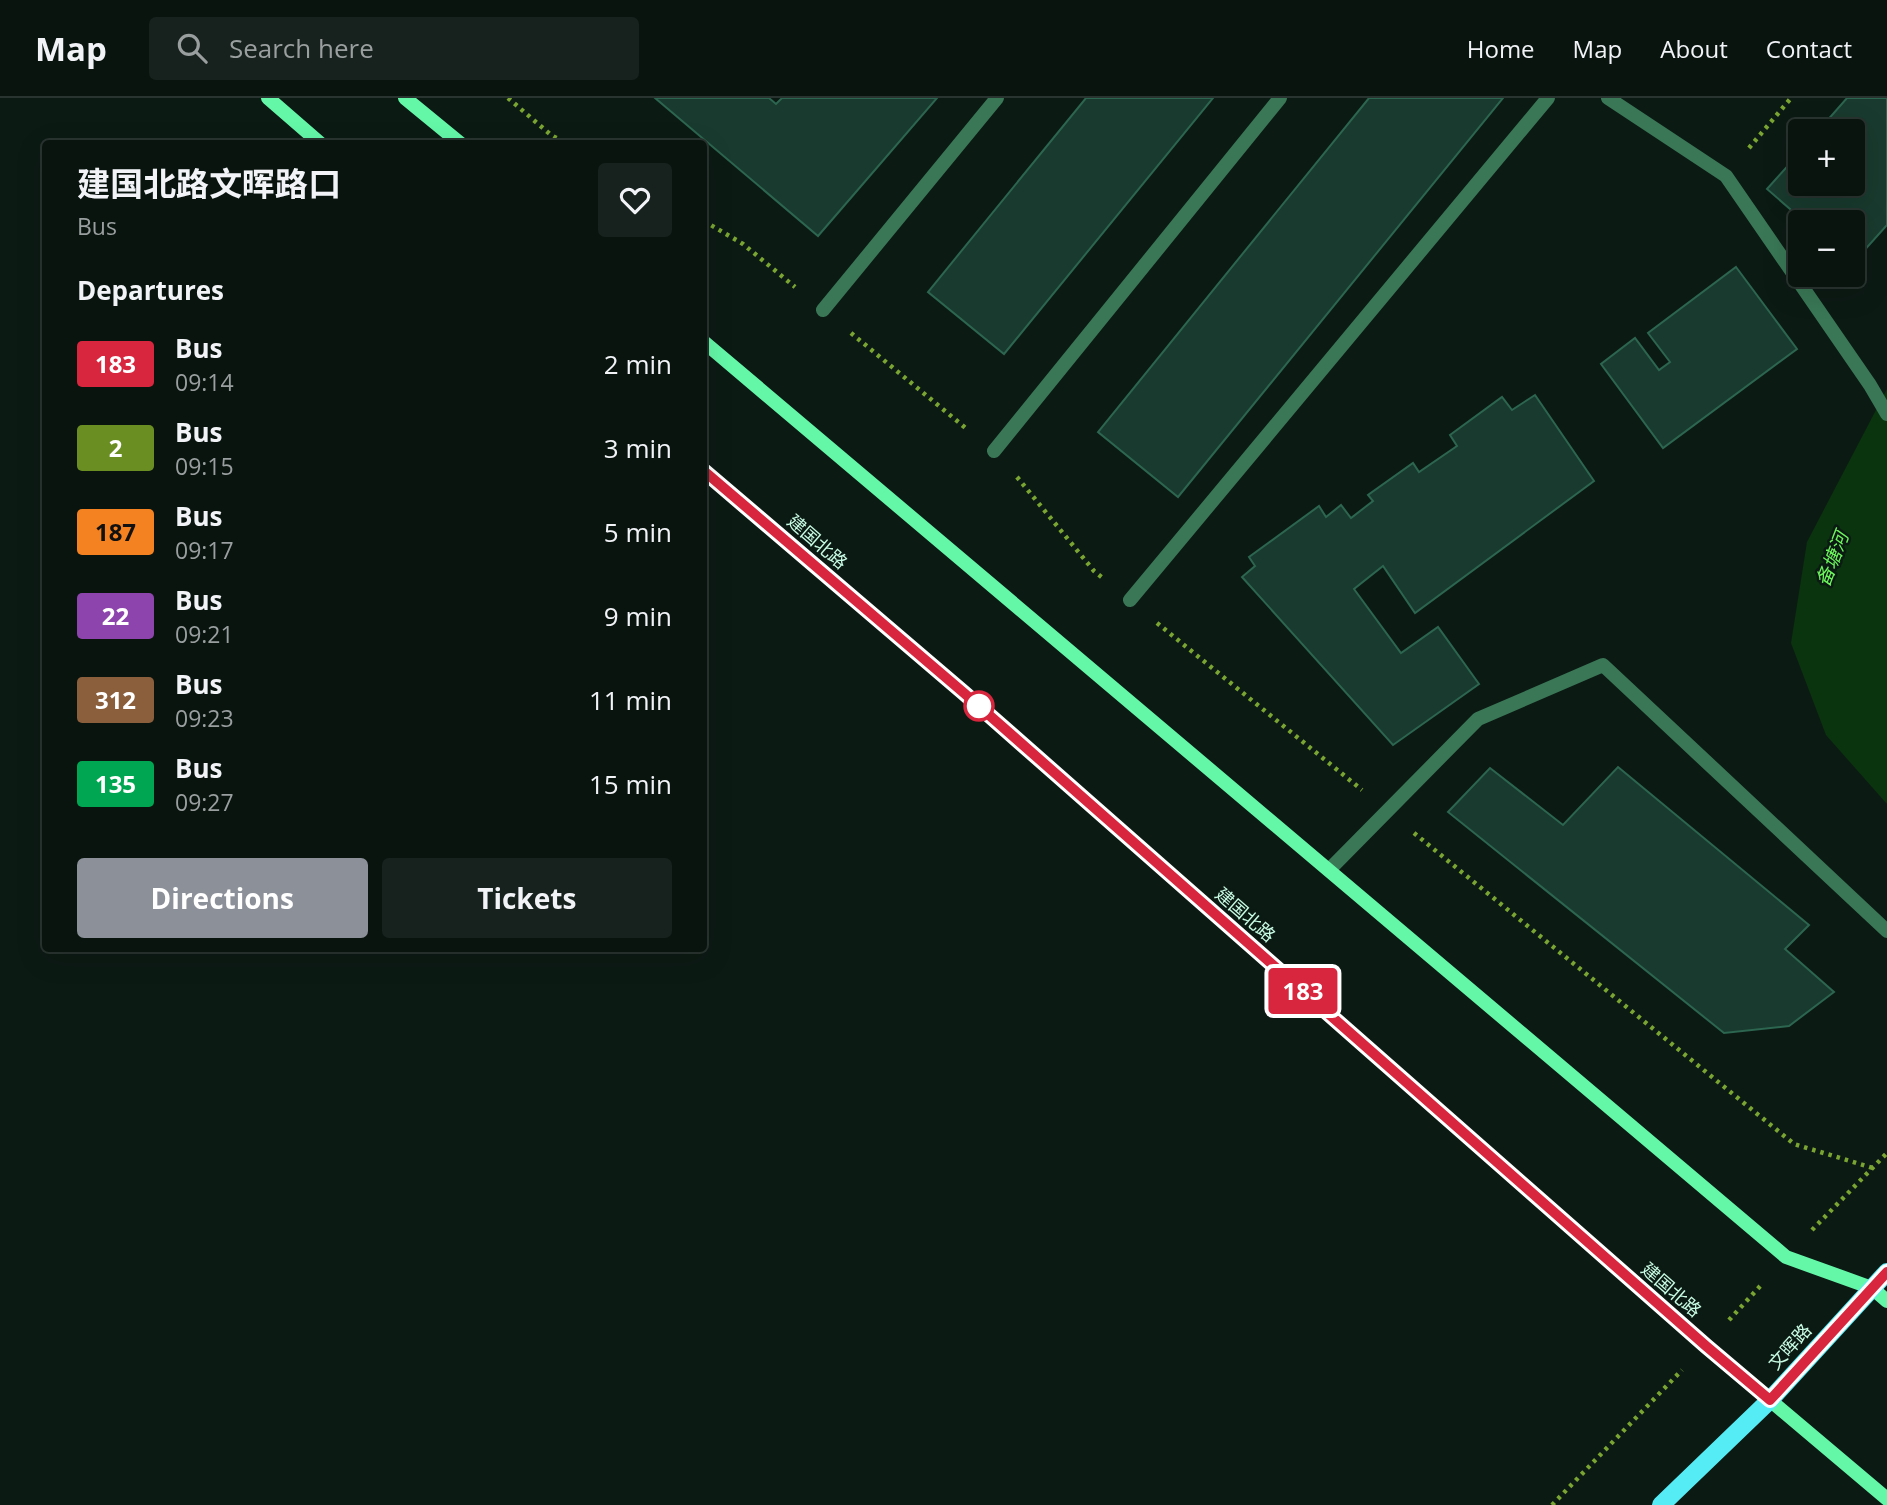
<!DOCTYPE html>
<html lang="en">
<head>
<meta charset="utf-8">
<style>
	body { margin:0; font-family:"Open Sans","Noto Sans SC",sans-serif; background:#17211d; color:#f1f3f6; height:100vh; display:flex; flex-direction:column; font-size:26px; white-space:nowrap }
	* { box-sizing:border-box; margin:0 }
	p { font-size:23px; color:#999e9e }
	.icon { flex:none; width:38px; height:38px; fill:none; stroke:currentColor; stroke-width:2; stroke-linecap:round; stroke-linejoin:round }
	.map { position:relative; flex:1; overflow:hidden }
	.details { position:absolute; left:42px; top:42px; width:665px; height:812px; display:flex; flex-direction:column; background:#09140f; border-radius:7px; box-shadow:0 7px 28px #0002,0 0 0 2px #29332f }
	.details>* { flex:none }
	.badge { padding:0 14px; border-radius:5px; font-size:24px; line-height:46px }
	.controls { position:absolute; left:1788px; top:21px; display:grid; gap:14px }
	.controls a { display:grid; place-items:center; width:77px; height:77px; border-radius:7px; background:#09140f; box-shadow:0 7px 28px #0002,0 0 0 2px #29332f; font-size:35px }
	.map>.badge { position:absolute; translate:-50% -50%; box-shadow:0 0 0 4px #fff }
	h2 { padding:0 35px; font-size:26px; line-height:63px }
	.round { display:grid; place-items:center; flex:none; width:74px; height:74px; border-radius:7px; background:#17211d }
	.head { display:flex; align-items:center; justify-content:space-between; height:119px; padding:0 35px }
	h1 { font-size:33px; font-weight:700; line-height:52px }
	.button { display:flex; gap:14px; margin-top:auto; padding:14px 35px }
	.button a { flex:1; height:80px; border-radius:7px; background:#8c9099; color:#fff; font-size:28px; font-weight:700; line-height:80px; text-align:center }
	.button a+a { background:#17211d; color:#f1f3f6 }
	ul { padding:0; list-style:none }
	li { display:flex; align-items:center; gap:21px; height:84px; padding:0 35px }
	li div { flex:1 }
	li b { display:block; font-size:26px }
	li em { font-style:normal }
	li .badge { min-width:77px; font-weight:700; text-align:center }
	header { display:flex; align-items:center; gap:42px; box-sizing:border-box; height:98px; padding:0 35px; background:#09140f; border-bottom:2px solid #29332f }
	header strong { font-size:33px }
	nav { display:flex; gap:38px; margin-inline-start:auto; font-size:24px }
	.search { width:490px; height:63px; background:#17211d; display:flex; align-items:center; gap:18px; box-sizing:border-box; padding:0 24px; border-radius:7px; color:#999e9e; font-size:26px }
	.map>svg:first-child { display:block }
</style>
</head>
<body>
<header>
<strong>Map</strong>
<div class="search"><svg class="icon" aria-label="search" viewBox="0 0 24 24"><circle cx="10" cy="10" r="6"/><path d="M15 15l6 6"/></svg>Search here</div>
<nav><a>Home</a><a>Map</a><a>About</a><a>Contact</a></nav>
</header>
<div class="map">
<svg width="1887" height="1407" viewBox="0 0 1887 1407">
	<rect width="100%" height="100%" fill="#0c1a14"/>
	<path fill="#0a340d" d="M1887,291v415l-61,-69 -35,-92 16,-101z"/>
	<path fill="#193a2e" stroke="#2c6550" stroke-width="2" d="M655,0h114l7,6 6,-6h155l-119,138z
		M1086,0h127l-209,256 -76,-62z
		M1369,0h134l-325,399 -80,-65z
		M1847,0h40v127l-34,38v-41h-48l-38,-33 34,-38v33h52v-53h-35z
		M1736,169l61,82 -134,99 -62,-84 34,-26 24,32 11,-8 -22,-29z
		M1535,297l59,86 -179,132 -32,-47 -29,23 47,64 37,-26 41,57 -86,61 -151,-168 13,-11 -6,-9 70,-51 7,11 15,-12 10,13 22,-17 -5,-6 45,-32 6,9 38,-26 -7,-11 52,-38 10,13z
		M1618,669l191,158 -24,24 49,43 -45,34 -65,7 -276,-221 42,-44 73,57z"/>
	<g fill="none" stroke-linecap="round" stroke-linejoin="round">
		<path stroke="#7aa532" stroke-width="4.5" stroke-dasharray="3.5 5" stroke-linecap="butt" d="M508,0l43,37 16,9
			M1749,50l42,-50
			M704,123l39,23 52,43
			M851,235l117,97
			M1017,379l77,94 10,8
			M1157,525l205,167
			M1414,735l380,311 79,24
			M1812,1132l75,-77
			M1729,1222l34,-37
			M1552,1407l130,-135"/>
		<path stroke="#397756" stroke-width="14" d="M823,212l174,-212
			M994,353l286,-353
			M1130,502l418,-502
			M1329,772l149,-151 125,-54 284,266"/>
		<path stroke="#397756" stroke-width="14" d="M1608,0l118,78 144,209 17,29"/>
		<path stroke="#64f7a8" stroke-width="14" d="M268,0l53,46
			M405,0l56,46
			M704,244l1082,915 86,31 15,13
			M704,373l260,222 742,653 181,153"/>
		<path stroke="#55ecf6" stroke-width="18" d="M1661,1407l109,-105 117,-128"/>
	</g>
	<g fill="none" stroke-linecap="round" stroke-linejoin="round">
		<defs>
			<path id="line" d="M704,373l260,222 742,653 64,54 117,-128"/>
		</defs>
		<use href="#line" stroke="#fff" stroke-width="16"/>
		<use href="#line" stroke="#d7263d" stroke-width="10"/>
	</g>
	<circle fill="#fff" stroke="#d7263d" stroke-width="3.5" cx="979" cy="608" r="14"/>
	<g text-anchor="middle" stroke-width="5" stroke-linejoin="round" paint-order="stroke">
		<g font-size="18" fill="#c8fce4" stroke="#0c1a14">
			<text transform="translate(817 444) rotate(41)" y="6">建国北路</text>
			<text transform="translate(1245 817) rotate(41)" y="6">建国北路</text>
			<text transform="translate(1671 1192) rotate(41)" y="6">建国北路</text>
			<text transform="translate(1790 1249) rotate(-48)" y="6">文晖路</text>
		</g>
		<g font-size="19" font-style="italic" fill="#6bf65b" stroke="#0c1a14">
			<text transform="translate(1832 461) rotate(-69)" y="7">备塘河</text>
		</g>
	</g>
</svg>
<div class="controls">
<a>+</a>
<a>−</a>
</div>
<b class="badge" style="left:1303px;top:893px;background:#d7263d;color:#fff">183</b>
<section class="details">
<div class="head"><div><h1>建国北路文晖路口</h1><p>Bus</p></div><a class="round"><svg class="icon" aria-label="heart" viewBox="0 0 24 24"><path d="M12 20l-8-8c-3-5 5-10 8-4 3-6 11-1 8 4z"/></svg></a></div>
<h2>Departures</h2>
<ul>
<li><span class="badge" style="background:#d7263d;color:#fff">183</span><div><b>Bus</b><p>09:14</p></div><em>2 min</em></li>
<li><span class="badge" style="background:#6b8e23;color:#fff">2</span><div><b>Bus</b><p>09:15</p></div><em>3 min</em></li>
<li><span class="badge" style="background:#f58220;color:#111">187</span><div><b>Bus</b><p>09:17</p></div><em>5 min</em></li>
<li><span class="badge" style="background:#8e44ad;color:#fff">22</span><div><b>Bus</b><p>09:21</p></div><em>9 min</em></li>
<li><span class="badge" style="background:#8b5e3c;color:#fff">312</span><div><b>Bus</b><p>09:23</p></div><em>11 min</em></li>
<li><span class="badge" style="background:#00a651;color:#fff">135</span><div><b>Bus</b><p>09:27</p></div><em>15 min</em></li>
</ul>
<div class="button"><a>Directions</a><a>Tickets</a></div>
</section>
</div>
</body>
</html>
